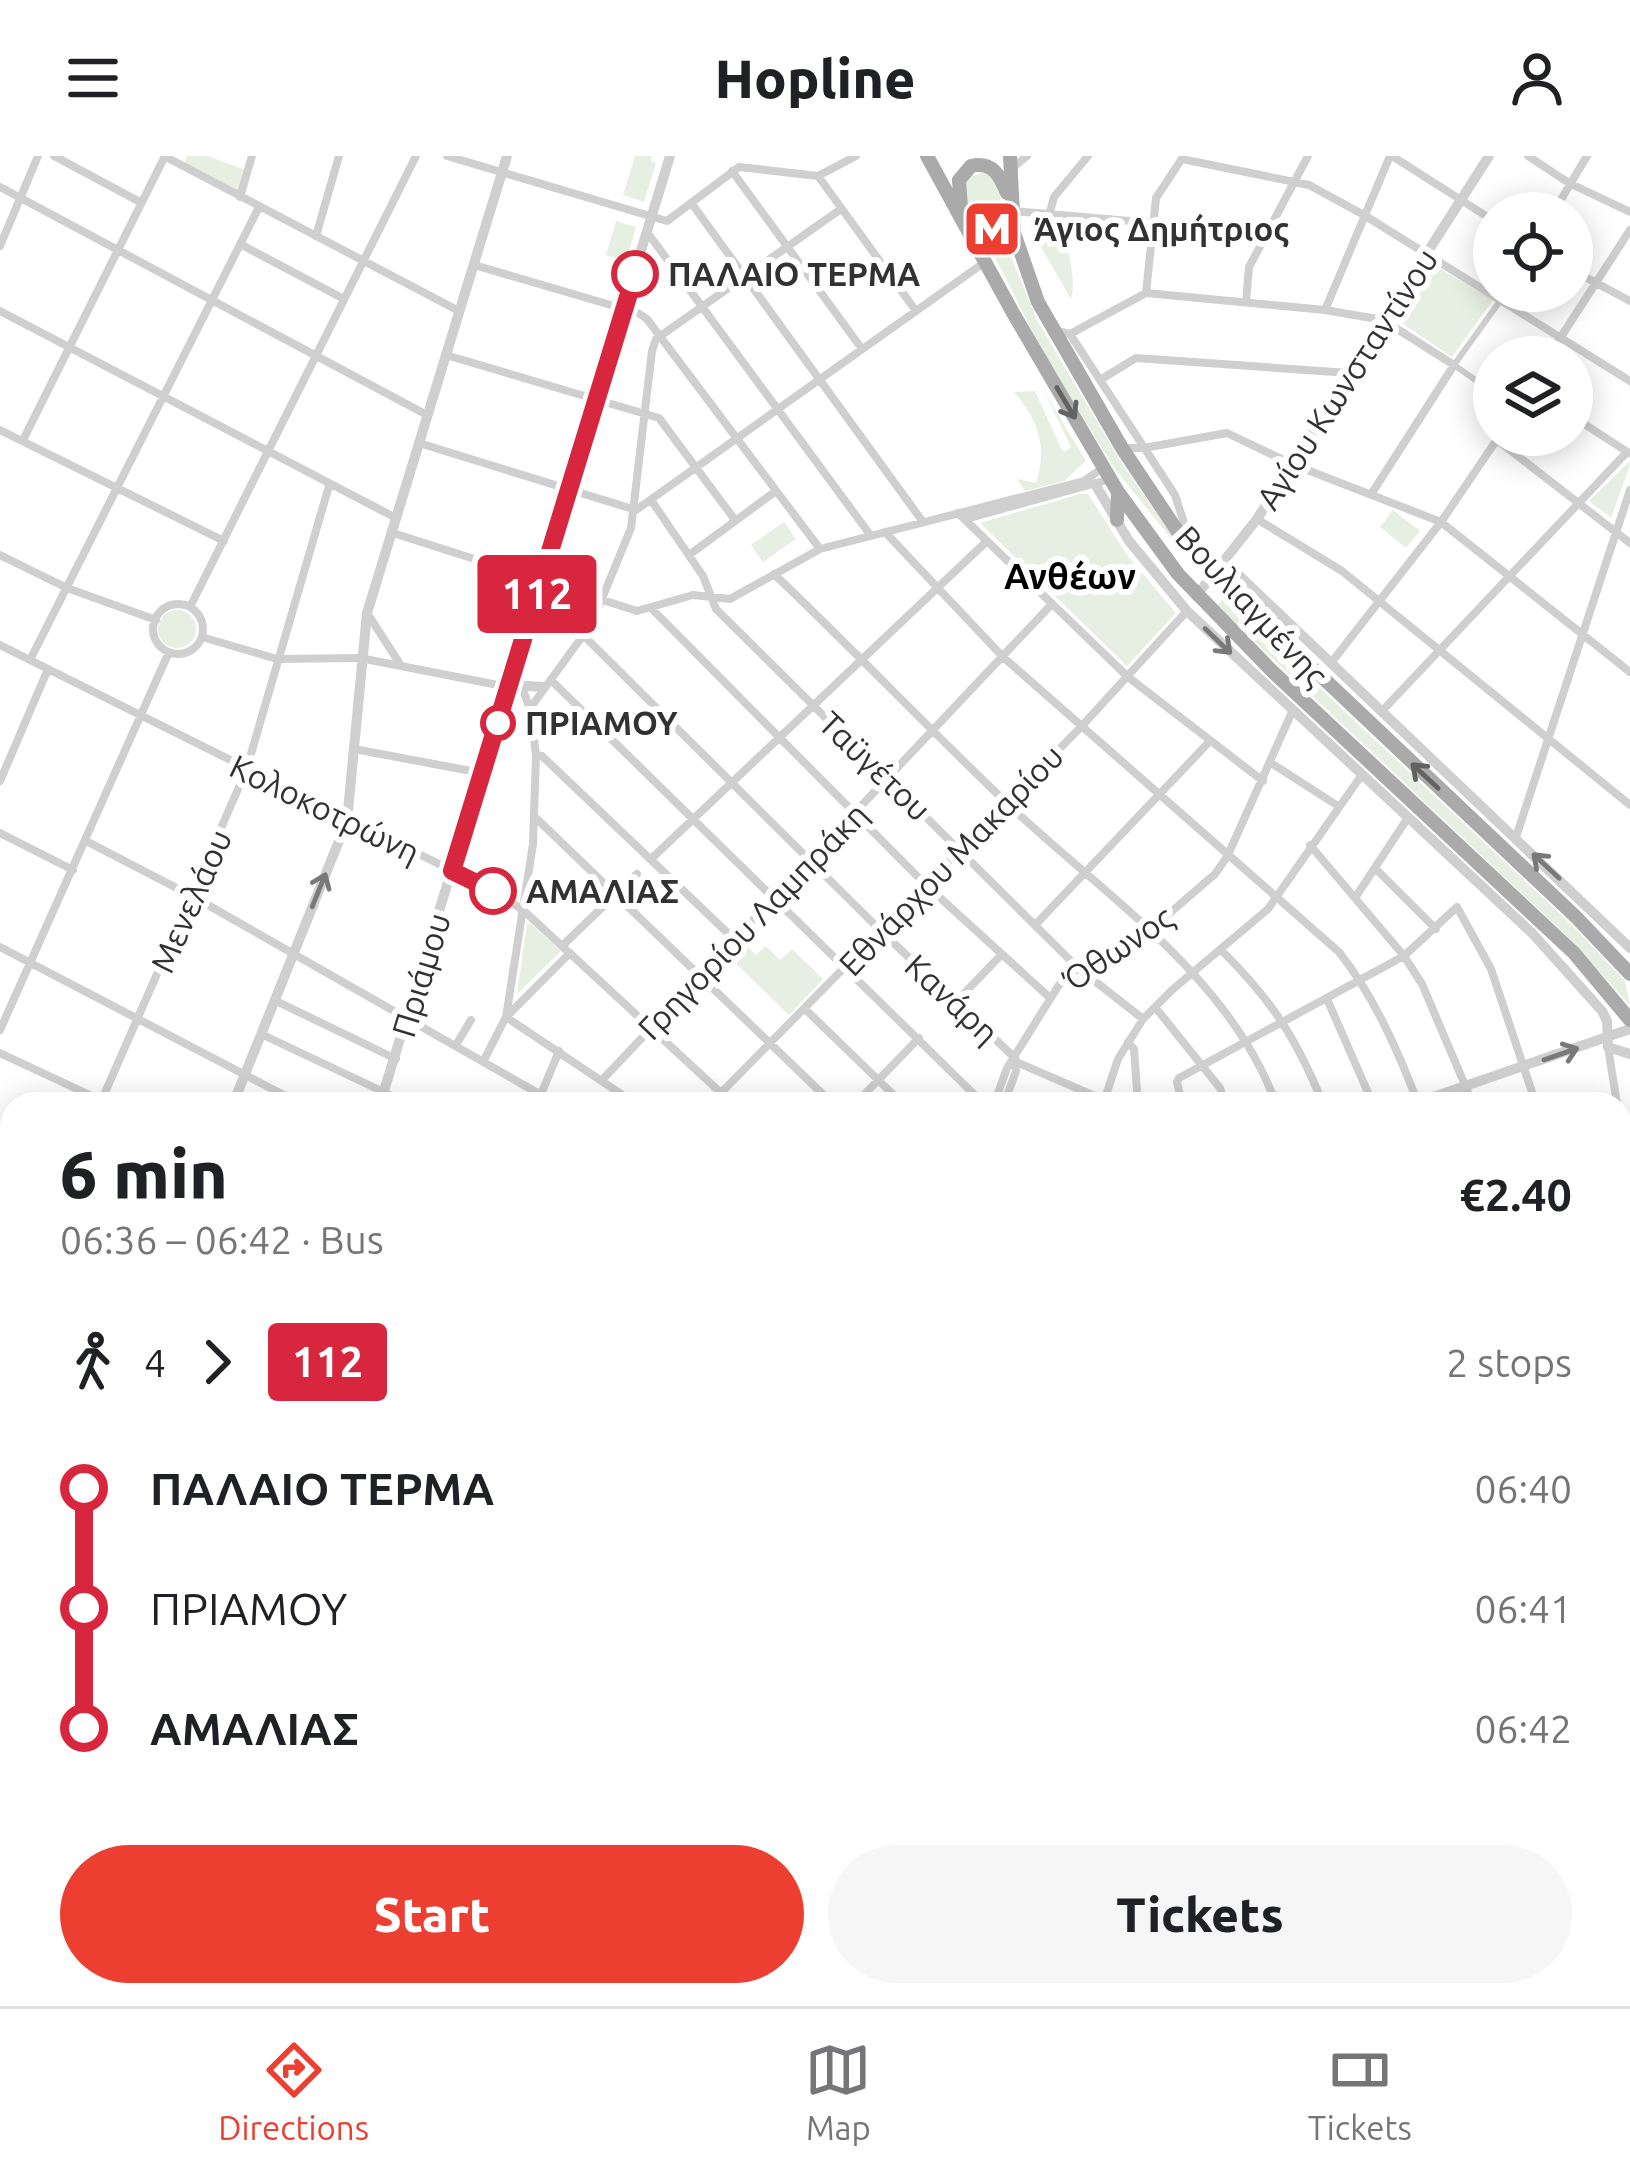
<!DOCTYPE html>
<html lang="en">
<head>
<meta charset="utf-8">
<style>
	body { margin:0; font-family:Ubuntu,sans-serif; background:#f6f6f6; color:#202124; height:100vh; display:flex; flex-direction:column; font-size:45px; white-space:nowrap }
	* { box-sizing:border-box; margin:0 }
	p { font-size:39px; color:#757577 }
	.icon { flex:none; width:66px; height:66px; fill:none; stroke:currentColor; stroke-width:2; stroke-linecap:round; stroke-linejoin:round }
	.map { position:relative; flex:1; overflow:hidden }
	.sheet { position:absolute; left:0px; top:936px; width:1632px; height:915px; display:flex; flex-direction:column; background:#fff; border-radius:36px 36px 0 0; box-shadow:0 6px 30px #0003 }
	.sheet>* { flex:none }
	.badge { padding:0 24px; border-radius:9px; font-size:42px; line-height:78px }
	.buttons { position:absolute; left:1473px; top:36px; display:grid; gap:24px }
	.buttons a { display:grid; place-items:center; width:120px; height:120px; border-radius:50%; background:#fff; box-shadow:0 6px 30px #0003; font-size:60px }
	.map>.badge { position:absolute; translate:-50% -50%; box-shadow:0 0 0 6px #fff }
	.legs { display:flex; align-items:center; gap:18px; height:132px; padding:0 60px; font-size:39px }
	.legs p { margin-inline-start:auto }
	.overview { display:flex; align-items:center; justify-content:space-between; height:204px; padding:0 60px }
	h1 { font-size:66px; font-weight:800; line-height:90px }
	.button { display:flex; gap:24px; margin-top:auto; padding:24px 60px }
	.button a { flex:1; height:138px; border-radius:72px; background:#ec3f32; color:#fff; font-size:48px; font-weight:800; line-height:138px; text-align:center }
	.button a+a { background:#f6f6f6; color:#202124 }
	ul { padding:0 60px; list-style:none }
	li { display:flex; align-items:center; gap:42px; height:120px; font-size:45px }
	li i { display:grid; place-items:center; width:18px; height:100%; margin:0 15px; background:currentColor }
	li i::after { content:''; width:30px; height:30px; margin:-15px; border:9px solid; border-radius:50%; background:#fff }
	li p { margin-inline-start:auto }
	li:first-child i { background:linear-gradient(#0000 50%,currentColor 0) }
	li:last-child i { background:linear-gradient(currentColor 50%,#0000 0) }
	header { display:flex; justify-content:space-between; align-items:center; height:156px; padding:0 60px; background:#fff; font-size:54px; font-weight:800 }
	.dock { display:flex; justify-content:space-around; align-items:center; height:168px; border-top:3px solid #e0e0e0; background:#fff; font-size:33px; color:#757577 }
	.dock a { display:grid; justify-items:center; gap:6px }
	.dock .on { color:#ec3f32 }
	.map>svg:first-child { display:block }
</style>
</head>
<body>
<header><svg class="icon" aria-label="menu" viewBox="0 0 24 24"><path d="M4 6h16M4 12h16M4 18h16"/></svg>Hopline<svg class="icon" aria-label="person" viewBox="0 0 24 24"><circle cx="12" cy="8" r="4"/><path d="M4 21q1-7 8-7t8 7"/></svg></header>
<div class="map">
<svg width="1630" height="1850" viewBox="0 0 1630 1850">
	<rect width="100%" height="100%" fill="#fff"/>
	<path fill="#e6efe1" d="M187,0h21l40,15 -8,26 -57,-31z
		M635,0h17l-1,5 5,2 -12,39 -21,-7z
		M988,15l11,16 10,65 28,68 85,144 72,103 -79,-98 -69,-111 -81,-160 -2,-19z
		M1041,63l30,5c-9,26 7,49 0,75l-41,-71 1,-5z
		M616,65l20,6 -10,34 -20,-6z
		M1431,107l62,37 -41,57 -56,-38z
		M1035,235l26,57 4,4 6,-5 -26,-54 41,68 -22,20 -39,10 -8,-12 19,4c12,-36 2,-63 -22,-91z
		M1629,306l1,3 -19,53 -22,-17z
		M1080,338h8l39,61 49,58 -49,53 -147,-143z
		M1393,354l27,21 -14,17 -26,-21z
		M784,366l12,17 -33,23 -12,-17z
		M1224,442l348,327 53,56 5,24 -66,-72 -347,-327z
		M158 473a19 19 0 1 1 38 0a19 19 0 1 1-38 0Z
		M530,767l31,28 -44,43 10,-70z
		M741,785l15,14 10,-9 14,14 12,-11 31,30 -34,36 -62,-60z
		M121,1839h71l-20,11h-61z"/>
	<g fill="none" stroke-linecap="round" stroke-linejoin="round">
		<path stroke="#cdddef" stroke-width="18" d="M1620,1056l10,-9
			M127,1850l34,-11"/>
		<path stroke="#cfcfcf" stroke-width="6" d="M1494,237l-40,-28 46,-64
			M1620,1776l10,1"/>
		<path stroke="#cfcfcf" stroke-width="8" d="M54,0l86,46
			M164,0l295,155
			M447,0l220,65 72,-54 79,9 38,-20
			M1392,0l102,65
			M1528,0l41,27 61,29
			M1182,3l127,26 55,30 266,166
			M1010,14l17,-14
			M732,15l130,178
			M818,20l98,135
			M0,31l427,228
			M240,41l12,-41
			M692,48l231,318
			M1012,55l141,12 118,5
			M1050,56l4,-15 34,-41
			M1553,57l34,-57
			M647,76l224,304
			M316,80l23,-80
			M240,88l104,55
			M0,90l38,-90
			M474,109l164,48 9,6 173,230
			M1572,114l58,31
			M1146,137l10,-95 27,-41
			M1246,146l3,-35 59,-111
			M1325,154l65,-154
			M0,155l396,207
			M1058,175l12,3 76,-41 179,17 58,10 71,45 -82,128
			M1070,178l105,161 16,50
			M446,199l213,63 76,102
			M1548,201l82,-127
			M1100,224l36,-22 213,15
			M1572,260l57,37
			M0,274l224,111
			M23,284l142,-284
			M1497,284l133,103
			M419,287l217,67 349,-248
			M1122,292h22l83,-15 65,31 149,58 189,150
			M651,344l52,76 13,33 361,358 66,52
			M958,357l170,164 135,104
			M966,363l145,-40
			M1257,363l85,52 288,234
			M885,376l118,125 336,295c36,46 58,97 79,151
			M393,377l244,78 56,-16 37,4 90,-50 264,-68 20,-14
			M0,399l67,33 89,32
			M689,399l87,-64
			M774,418c80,76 156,156 236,232 94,89 221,172 266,298
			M153 473a25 25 0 1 1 50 0a25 25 0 1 1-50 0Z
			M190,451l226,-451
			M652,453l274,276 123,112
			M369,460l31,48
			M584,480l297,295 134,127
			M202,481l75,22 83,-1 163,32 7,19 6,46 -3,89 -27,173 -22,43
			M0,489l493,246 30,19 210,194
			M30,504l229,-453
			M1331,507l110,-141 59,-87
			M551,524l433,424
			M531,551l61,-84 39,-95 21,-177 4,-12 185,-130
			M1383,554l244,-258
			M354,593l128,24
			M536,599l6,1 192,183
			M1271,607l67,43
			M0,625l48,-112
			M537,663l296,285
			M0,677l73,37
			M1516,681l114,-347
			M86,685l106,55 365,208
			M1310,689l94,111 18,28 51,120
			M651,703l336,-318
			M1375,712l61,61
			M1355,742l52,-79
			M1037,767l173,-182
			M562,790l75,-72
			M0,791l301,157
			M1221,794c50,49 76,89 102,154
			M1327,843l46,105
			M274,844l122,59
			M955,847l47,-49
			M1155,851l65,81 5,16
			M805,853l98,95
			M507,860l63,-63
			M506,861l130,87
			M0,874l169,-378
			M261,878l148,70
			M1128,886l6,7 4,55
			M456,889l15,-25
			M1608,891l9,57
			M0,897l109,51
			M1014,905l90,39
			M603,923l448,-474
			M100,948l146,-333 83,-285
			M537,948l22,-53
			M710,948l370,-376 107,-117
			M855,948l64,-66
			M994,948l13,-36 57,-91 100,-59 51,-44 12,-17 65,-145
			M1004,948l12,-33 -1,-8
			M1103,948l15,-45 25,-40 29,-29 96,-81 93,-133
			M1182,948l-5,-22 2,-4 225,-122 53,-49 34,62 45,135
			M1620,967l6,38
			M0,977l12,6
			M0,1099l12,5
			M0,1153l12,-24
			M1620,1162l10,8
			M0,1185l12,4
			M1620,1229l10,-8
			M0,1262l12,4
			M1620,1337l10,-8
			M1620,1387l10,1
			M0,1404l12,10
			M1620,1410l10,53
			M1620,1505l10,-1
			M0,1549l12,8
			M0,1604l12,8
			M1620,1634l10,-87
			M0,1649l12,6
			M1620,1655l10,1
			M0,1727h12
			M1620,1743l10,1
			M1,1761l11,6
			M1620,1804l10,1
			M0,1825l12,5
			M37,1839l18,6
			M316,1839l1,11
			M356,1839l2,11
			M499,1839l2,11
			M559,1839l2,11
			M638,1839l3,11
			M1120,1839l25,11
			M1261,1839l25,11
			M1532,1839l91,11
			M52,1850l6,-11
			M419,1850l47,-11
			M743,1850l8,-11
			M844,1850l9,-11
			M949,1850l8,-11
			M1051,1850l9,-11
			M1374,1850l1,-11"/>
		<path stroke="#cfcfcf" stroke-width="10" d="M1095,328l34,57 58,70 345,322 70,78 5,10 1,26 22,7
			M1226,407l404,385
			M1196,440l61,-77 232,-363
			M510,529l34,2
			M233,948l114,-283 20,-208 140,-457
			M380,948l290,-948
			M1413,948l217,-75
			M0,1494l12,-20
			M0,1705l12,-29
			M711,1839l6,11"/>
		<path stroke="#aaa" stroke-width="14" d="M927,0l86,157 105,179 60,82 93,96 303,283 56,67
			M1010,0l4,77 24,69 84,146 60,90 33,38 361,341 54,57
			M961,51l-2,-27 12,-14c22,-5 29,10 36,27
			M1117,364l1,-28"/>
	</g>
	<defs><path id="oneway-shaft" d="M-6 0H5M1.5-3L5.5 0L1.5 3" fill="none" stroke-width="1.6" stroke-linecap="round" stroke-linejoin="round" transform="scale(3)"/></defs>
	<g stroke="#626262">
		<use href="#oneway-shaft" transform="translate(1066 247) rotate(59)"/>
		<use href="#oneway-shaft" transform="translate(1425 620) rotate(-137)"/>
	</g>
	<g stroke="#797979">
		<use href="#oneway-shaft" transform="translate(1218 485) rotate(44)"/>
		<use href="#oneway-shaft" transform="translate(1546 710) rotate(-137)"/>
		<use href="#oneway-shaft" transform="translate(319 734) rotate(-68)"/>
		<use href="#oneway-shaft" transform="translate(1561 898) rotate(-19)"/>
	</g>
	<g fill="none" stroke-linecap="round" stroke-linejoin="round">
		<defs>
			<path id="line-1" d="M493,735l-41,-20 183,-597"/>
		</defs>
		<use href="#line-1" stroke="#fff" stroke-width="27"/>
		<use href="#line-1" stroke="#d7263d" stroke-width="18"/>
	</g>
	<defs>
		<symbol id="metro-square" viewBox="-11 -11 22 22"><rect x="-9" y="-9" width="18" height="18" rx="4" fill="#ec3f32" stroke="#fff"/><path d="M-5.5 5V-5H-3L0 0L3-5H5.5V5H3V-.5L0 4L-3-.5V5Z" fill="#fff"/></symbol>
	</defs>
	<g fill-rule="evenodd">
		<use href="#metro-square" x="959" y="40" width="66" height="66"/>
	</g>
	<g fill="#fff" stroke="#d7263d" stroke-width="6">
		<circle cx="635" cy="118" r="21"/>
		<circle cx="498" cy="567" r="15"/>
		<circle cx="493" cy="735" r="21"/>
	</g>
	<g text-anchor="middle" stroke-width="12" stroke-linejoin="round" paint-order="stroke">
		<g font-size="33" font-weight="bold" fill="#323232" stroke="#fff" text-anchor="start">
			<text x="1034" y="85">Άγιος Δημήτριος</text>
		</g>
		<g font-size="33" font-weight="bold" fill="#323232" stroke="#fff" text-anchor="start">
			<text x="668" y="130">ΠΑΛΑΙΟ ΤΕΡΜΑ</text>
			<text x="525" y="579">ΠΡΙΑΜΟΥ</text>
			<text x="526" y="747">ΑΜΑΛΙΑΣ</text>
		</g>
		<g font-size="33" fill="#323232" stroke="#fff">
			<text transform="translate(1347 223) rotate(-57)" y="12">Αγίου Κωνσταντίνου</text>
			<text transform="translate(1252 450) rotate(47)" y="12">Βουλιαγμένης</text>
			<text transform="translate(875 610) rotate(44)" y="12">Ταϋγέτου</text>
			<text transform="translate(325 653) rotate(26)" y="12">Κολοκοτρώνη</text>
			<text transform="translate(951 704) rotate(-46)" y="12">Εθνάρχου Μακαρίου</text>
			<text transform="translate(191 745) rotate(-66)" y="12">Μενελάου</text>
			<text transform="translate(753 765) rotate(-46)" y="12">Γρηγορίου Λαμπράκη</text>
			<text transform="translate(1118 792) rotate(-34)" y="12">Όθωνος</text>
			<text transform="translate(421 819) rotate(-73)" y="12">Πριάμου</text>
			<text transform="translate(952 843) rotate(43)" y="12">Κανάρη</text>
		</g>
		<g font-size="36" font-weight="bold" fill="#000" stroke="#fff">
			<text x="1070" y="433">Ανθέων</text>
		</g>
	</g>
</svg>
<div class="buttons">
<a><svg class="icon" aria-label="locate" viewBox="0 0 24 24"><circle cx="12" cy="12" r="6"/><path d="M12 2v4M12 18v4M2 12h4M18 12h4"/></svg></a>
<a><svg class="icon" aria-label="layers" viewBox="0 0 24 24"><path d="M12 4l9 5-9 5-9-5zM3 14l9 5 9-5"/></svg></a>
</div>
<b class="badge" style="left:537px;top:438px;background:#d7263d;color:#fff">112</b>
<section class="sheet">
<div class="overview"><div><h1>6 min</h1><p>06:36 – 06:42 · Bus</p></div><b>€2.40</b></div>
<div class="legs"><svg class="icon" aria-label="walk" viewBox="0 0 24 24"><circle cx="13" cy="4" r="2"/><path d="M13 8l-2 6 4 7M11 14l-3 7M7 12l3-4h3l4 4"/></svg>4<svg class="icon" aria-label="forward" viewBox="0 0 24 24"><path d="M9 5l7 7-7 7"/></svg><b class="badge" style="background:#d7263d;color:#fff">112</b><p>2 stops</p></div>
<ul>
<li><i style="color:#d7263d"></i><b>ΠΑΛΑΙΟ ΤΕΡΜΑ</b><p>06:40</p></li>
<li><i style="color:#d7263d"></i><span>ΠΡΙΑΜΟΥ</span><p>06:41</p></li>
<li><i style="color:#d7263d"></i><b>ΑΜΑΛΙΑΣ</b><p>06:42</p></li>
</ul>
<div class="button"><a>Start</a><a>Tickets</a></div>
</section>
</div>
<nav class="dock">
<a class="on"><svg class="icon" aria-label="directions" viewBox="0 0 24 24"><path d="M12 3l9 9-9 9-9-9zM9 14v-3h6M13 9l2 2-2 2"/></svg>Directions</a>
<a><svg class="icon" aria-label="map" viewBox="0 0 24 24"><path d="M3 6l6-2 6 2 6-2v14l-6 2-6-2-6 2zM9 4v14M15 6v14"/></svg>Map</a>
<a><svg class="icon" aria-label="tickets" viewBox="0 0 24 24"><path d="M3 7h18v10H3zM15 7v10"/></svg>Tickets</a>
</nav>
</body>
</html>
